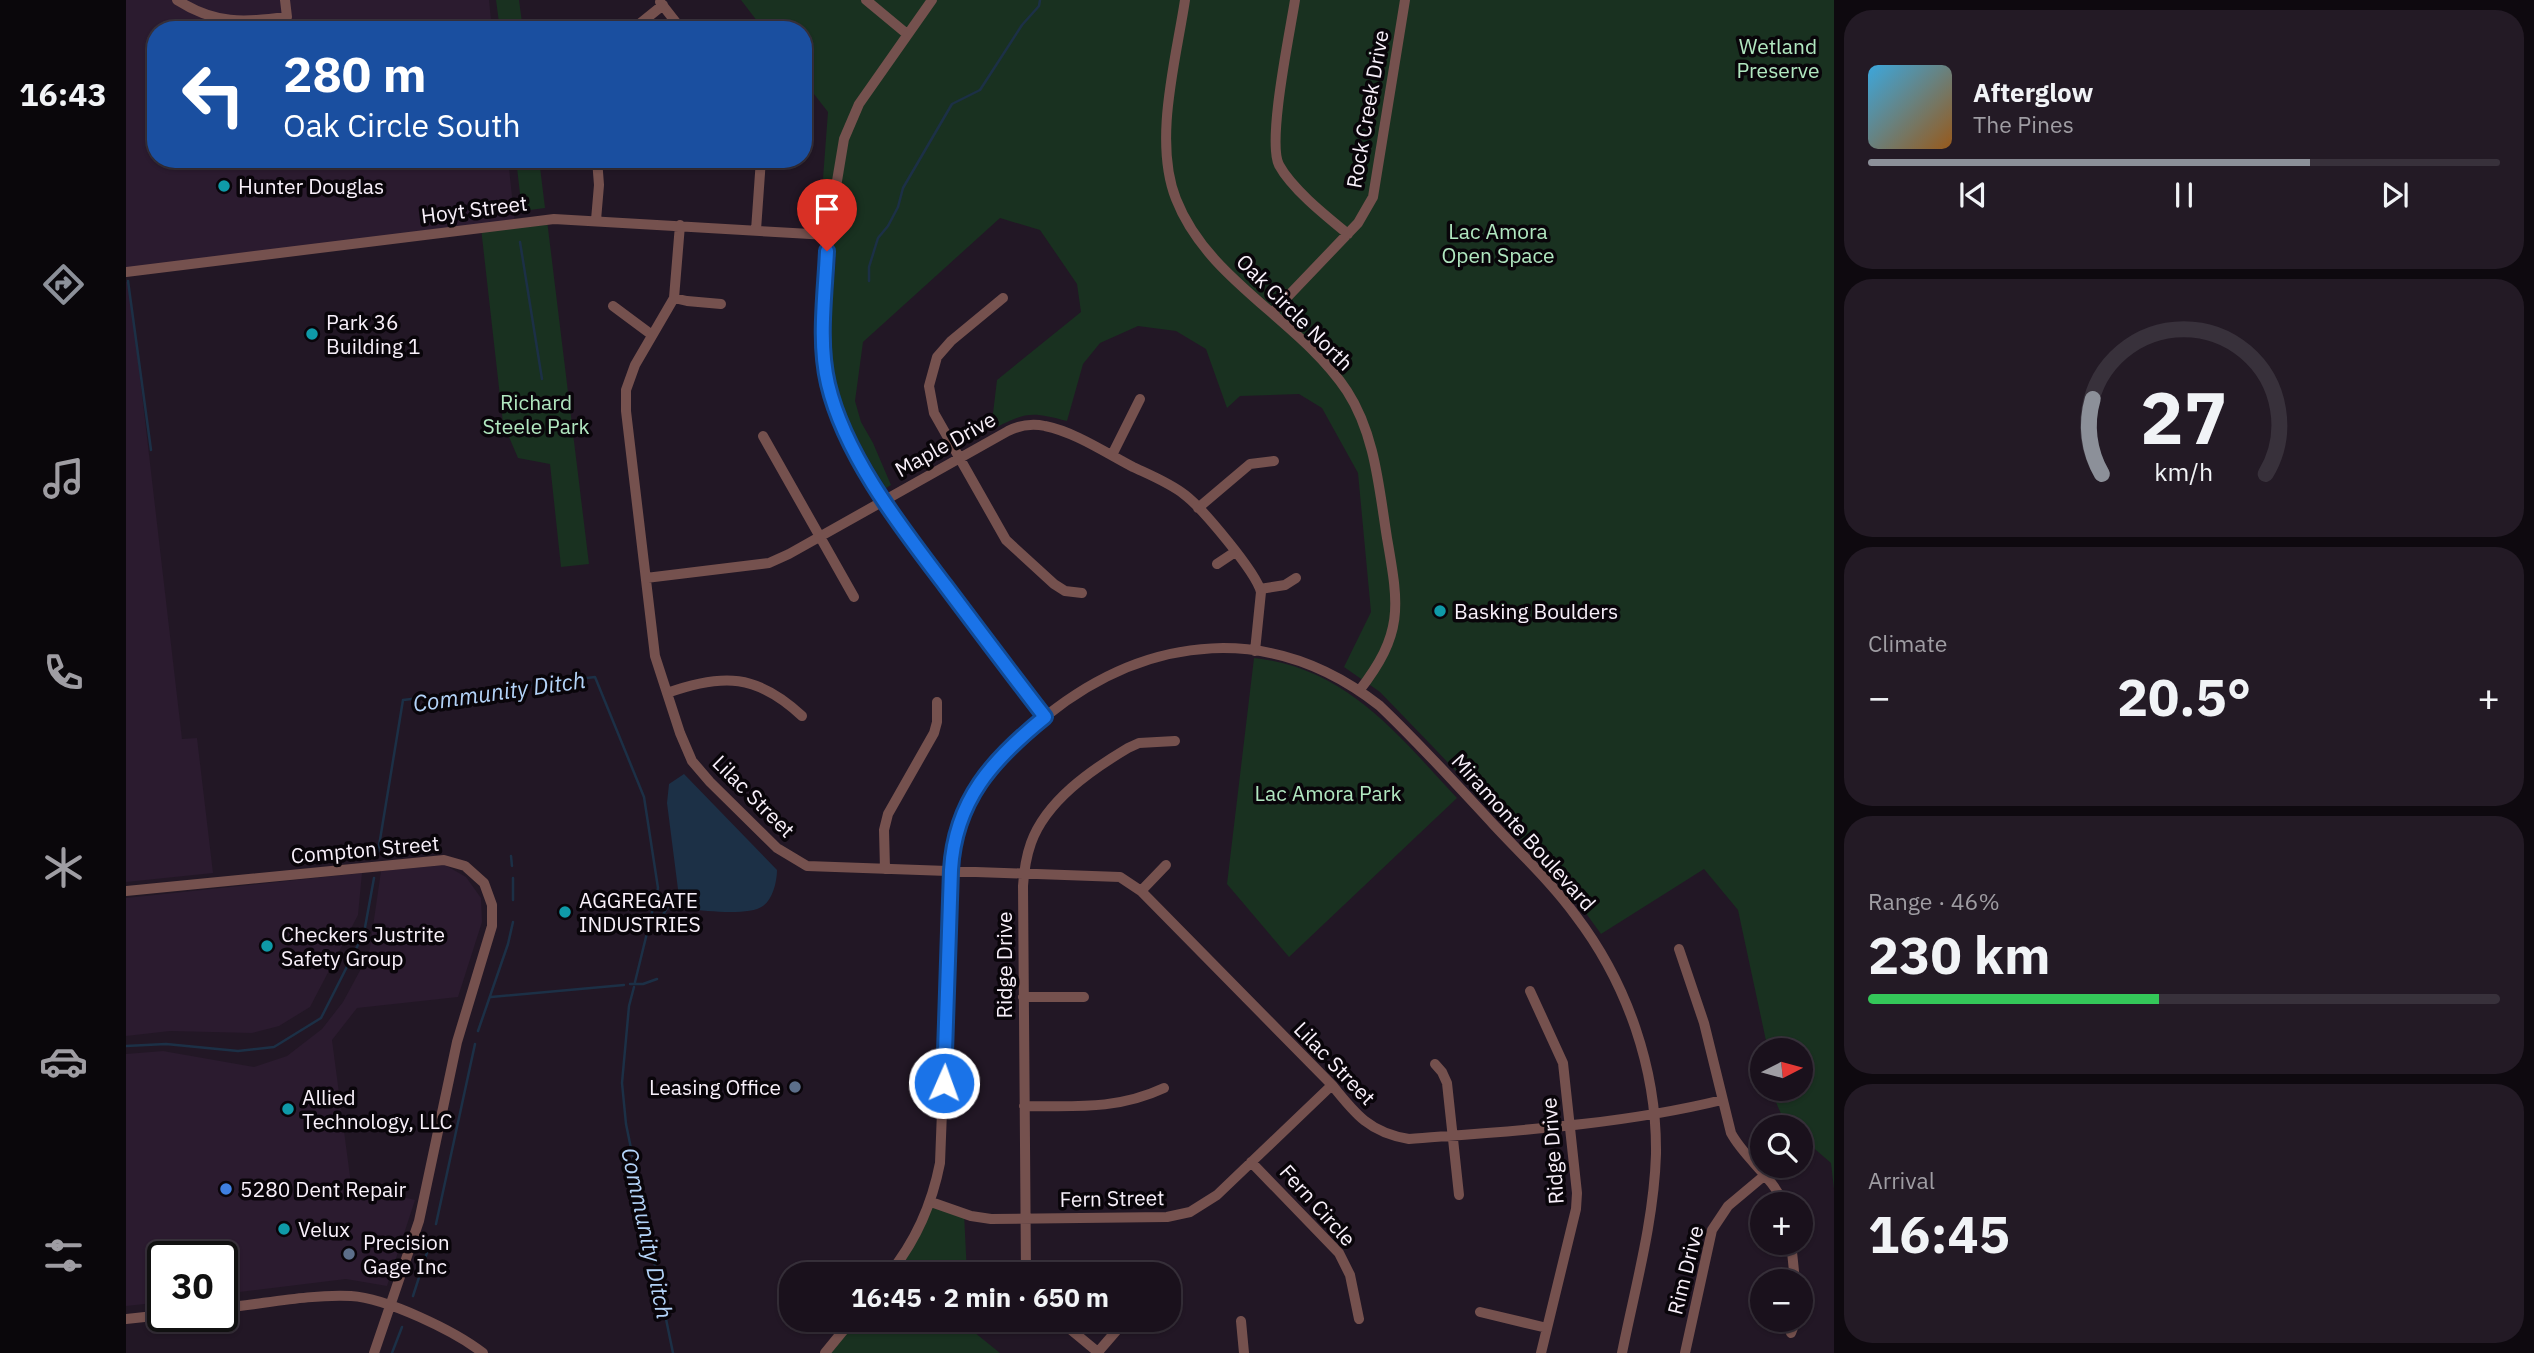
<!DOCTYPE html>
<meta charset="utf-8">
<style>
:root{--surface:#1a111c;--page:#231a25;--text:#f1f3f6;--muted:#9f9da3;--line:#38313b;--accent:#8c9099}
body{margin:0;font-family:"IBM Plex Sans",sans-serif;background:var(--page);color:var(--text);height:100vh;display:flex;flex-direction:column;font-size:26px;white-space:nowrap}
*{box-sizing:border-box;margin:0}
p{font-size:23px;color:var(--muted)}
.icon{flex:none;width:38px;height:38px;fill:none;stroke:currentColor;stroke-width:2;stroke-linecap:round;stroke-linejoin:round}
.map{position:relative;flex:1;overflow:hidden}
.panel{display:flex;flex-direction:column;gap:10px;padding:10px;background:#0e090f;width:700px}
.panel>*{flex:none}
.banner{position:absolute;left:21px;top:21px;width:665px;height:147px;border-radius:28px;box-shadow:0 2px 5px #0004,0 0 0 2px var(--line);background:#1a4fa0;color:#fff;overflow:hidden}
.needle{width:46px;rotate:84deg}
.buttons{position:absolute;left:1624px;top:1038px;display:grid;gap:14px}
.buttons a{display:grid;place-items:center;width:63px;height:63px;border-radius:50%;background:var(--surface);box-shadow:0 2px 5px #0004,0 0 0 2px var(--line);font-size:35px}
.speed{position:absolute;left:21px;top:1241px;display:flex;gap:14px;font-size:35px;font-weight:700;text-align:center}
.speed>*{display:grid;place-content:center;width:91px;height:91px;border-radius:50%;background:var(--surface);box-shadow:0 2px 5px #0004,0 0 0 2px var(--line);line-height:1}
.speed .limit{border:4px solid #111;border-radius:10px;background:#fff;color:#111}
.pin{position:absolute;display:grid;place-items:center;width:60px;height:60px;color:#fff;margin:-72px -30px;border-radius:50% 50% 50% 0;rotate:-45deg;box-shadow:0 0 7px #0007}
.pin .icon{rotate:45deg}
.me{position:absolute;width:77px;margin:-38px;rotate:2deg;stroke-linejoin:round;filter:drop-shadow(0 0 5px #0008)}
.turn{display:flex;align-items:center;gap:24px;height:147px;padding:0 21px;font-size:32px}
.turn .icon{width:91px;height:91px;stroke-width:2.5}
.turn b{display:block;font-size:49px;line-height:60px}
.big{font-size:52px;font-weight:800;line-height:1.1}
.panel .card{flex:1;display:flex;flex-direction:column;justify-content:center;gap:10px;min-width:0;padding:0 24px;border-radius:28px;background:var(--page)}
.panel .dial{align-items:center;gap:0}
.dial svg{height:182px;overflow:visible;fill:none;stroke:var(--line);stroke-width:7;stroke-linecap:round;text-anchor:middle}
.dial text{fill:var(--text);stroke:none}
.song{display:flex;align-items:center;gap:21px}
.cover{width:84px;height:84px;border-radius:10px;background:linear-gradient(135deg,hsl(200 70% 55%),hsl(30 70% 35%))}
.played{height:7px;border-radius:4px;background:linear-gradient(90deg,var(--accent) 70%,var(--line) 70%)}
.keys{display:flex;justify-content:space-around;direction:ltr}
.heat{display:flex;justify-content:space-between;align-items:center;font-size:38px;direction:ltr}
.charge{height:10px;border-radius:5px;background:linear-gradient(90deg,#34c759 46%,var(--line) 0)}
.trip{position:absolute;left:653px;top:1262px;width:402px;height:70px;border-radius:28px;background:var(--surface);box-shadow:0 2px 5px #0004,0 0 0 2px var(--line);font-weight:800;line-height:70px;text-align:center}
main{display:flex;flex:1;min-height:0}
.menu{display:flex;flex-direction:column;width:126px;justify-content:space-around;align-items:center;background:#0a070b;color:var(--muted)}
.menu .icon{width:49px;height:49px}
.menu .active{color:var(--accent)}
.menu b{font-size:32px;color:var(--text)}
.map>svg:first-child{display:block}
.built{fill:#2b1b2f}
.green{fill:#193120}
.water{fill:#1c3046}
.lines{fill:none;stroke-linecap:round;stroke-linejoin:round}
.stream{stroke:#1c3046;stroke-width:2.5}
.street{stroke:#75514e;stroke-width:10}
.route-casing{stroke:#114b97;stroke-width:18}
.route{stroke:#1a73e8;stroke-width:12}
.culture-dot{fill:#0f9aa8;stroke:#09050a;stroke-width:2.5}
.service-dot{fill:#5c6f8a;stroke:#09050a;stroke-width:2.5}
.shop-dot{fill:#3f7fe0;stroke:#09050a;stroke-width:2.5}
.labels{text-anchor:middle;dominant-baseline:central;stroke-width:7;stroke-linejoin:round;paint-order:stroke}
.park-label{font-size:21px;fill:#b1e7c0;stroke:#09050a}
.street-label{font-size:21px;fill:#f8f0fa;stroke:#09050a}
.poi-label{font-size:21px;fill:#f8f0fa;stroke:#09050a;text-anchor:start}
.water-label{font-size:23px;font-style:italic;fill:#b3d3f8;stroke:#09050a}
</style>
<main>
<nav class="menu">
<b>16:43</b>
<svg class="icon active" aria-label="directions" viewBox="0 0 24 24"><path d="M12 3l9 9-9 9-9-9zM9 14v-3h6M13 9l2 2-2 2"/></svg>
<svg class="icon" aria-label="music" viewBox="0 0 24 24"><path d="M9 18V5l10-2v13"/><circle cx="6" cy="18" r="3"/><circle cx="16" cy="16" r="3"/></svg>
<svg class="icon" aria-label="phone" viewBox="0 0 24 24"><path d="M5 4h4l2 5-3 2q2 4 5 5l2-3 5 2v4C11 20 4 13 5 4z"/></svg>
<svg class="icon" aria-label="climate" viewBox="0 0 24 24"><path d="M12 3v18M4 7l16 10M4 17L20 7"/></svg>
<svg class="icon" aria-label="car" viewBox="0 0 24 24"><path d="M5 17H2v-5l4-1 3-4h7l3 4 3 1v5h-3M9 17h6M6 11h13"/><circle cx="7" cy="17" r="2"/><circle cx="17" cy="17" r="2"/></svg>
<svg class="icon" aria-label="filters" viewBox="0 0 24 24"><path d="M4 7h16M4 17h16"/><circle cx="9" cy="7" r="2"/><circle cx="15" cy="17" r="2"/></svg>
</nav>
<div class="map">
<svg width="1708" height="1353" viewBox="0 0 1708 1353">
<rect width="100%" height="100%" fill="#221725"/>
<!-- built -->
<path class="built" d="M0,0H363L366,30H30V159H382L389,224L0,272Z
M0,282H3L56,739L71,738L87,873L0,882Z
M319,865L340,877L355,898L356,922L332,997L231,1008L206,1040L225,1184L289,1200L261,1286L220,1279L96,1294V1256H37V1302L0,1306V1054L37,1051L128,1067L161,1056L196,1029L217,1002L243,954L255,871Z
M236,873L232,915L184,1007L153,1026L126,1033L44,1031L0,1036V898Z"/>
<!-- green -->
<path class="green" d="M370,0H393L397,30H374Z
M615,0H1708V1189L1705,1163L1675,1137V1127H1664L1659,1123L1646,1093V1089L1675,1088V1050H1642L1612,910L1578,869L1475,934L1446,894L1309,749L1254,692L1218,667L1245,612L1232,473L1196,408L1173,394L1114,396L1101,408L1080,349L1050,331L1012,326L974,343L957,364L941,421C904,411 900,412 865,430L871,380L955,312L951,284L914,230L874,218L737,342L729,401L735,422L747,443L765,485L760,488C740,456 720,422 711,386C700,345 707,299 710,257L694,256L695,205L702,112L677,80V30H638Z
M390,159H413L419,208L396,211Z
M421,220L463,564L435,567L424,464L392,458L377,423L355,228Z
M1128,658C1221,668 1272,735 1331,798L1163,957L1101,884Z
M805,1202L838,1213L841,1274H763Z
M726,1320H843V1328L874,1353H699Z"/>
<!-- water -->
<path class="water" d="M558,774L651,870C651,881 647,899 637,906C623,916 581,911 563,909L553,897L541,803L543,784Z"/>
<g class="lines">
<!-- stream -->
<path class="stream" d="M394,242L416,379
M2,281L25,450
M743,281V267L752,238L762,226L772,207L777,188L826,104L854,90L896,25L913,6L914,0
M252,852L277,700L469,677L518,797L532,888L509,982
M385,856L386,866
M387,878V900
M522,929L535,918L544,903
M504,984H517L531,979
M508,987L503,1006L496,1083L500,1124L547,1353
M365,997L498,985
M352,1031L382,944L387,922
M0,1046L40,1044L112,1051L148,1047L195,1018L238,933L248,878
M310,1224L349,1044
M287,1296L306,1237
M266,1353L276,1327"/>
<!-- street -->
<path class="street" d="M51,0C90,25 117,22 161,17L159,0
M740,0L781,34
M806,0L733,104L718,139L702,235L697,329L702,384L713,419L756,501L919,717
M1059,0C1050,60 1027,141 1050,199C1082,281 1173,319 1221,391C1249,434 1253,488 1261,538C1273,607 1278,633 1233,691
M1169,0C1164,32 1141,141 1153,165C1166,189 1200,216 1222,234
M534,2L556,30
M506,30L537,5
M472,162L489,159
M470,220L473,185L471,159
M554,225L548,298L509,365L500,390V411L529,656L554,733L566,761L584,782L651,848L681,866L994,877L1015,891L1206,1085C1229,1114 1244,1133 1283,1139C1387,1131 1494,1125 1596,1100
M630,230L635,159
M0,272L428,219L702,235
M548,298L561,301L595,304
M877,298L825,341L811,357L803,386L808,413L880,540L928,584L939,591L956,593
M487,306L526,335
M1146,313L1232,223L1247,197L1279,0
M637,436L728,597
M986,455L1014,399
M1072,508L1124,464L1148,461
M1091,564L1109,552
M520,578L643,563L663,554L882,431C894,425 906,423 919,426C949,432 980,453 1007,467C1024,475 1044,483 1059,495C1076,508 1130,572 1135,592L1129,651
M1134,589L1159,585L1170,578
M541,693C597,673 631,674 676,716
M759,869L758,830L762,814L808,733L811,722V702
M0,891L318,860L339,866L358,883L366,905V926L331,1042L293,1221L248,1353
M1015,891L1040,865
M1553,949L1578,1023L1605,1133C1619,1159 1646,1176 1658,1204
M1404,991L1437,1063L1451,1193L1450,1209L1415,1353
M897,997H958
M1309,1064L1316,1072L1321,1083L1333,1195
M898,1106C949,1106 991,1110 1038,1088
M1125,1162L1213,1253L1224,1275L1233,1319
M805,1202L845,1216L865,1219L1041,1217L1064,1212L1091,1195L1206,1085
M1665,1242L1669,1281
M763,1274C790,1241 806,1204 814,1163L826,853C844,786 867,758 920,716C1024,633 1147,622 1254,706C1294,744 1331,785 1368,825C1396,855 1426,883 1450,916C1501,983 1531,1069 1530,1154C1528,1221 1509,1288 1496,1353
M900,1274L897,886C898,871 900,857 905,843C920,801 965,770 1002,748L1013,743L1049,741
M96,1308C138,1304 183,1294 225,1296C260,1298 329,1331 357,1353
M1354,1312L1421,1328
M0,1319L37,1315
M933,1320L973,1353
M1115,1321L1118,1353
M1665,1333L1670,1320
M972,1352L991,1330
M699,1353L726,1320
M1559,1353L1586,1230L1602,1206L1639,1175"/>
</g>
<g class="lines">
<defs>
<path id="route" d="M701,251C699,295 692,341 702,384C719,456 775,527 819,585C852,629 885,673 919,717C867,759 829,800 825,870L818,1083"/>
</defs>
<!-- route casing -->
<use href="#route" class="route-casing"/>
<!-- route -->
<use href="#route" class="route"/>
</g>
<!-- markers -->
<g class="culture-dot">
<circle cx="98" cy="186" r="7"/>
<circle cx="186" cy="334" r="7"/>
<circle cx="1314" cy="611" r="7"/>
<circle cx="439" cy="912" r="7"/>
<circle cx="141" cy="946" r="7"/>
<circle cx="162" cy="1109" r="7"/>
<circle cx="158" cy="1229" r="7"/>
</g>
<g class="service-dot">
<circle cx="669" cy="1087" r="7"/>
<circle cx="223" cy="1254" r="7"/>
</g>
<circle class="shop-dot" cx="100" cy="1189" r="7"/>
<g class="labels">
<!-- park labels -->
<g class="park-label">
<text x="1652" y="46">Wetland<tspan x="1652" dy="24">Preserve</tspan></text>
<text x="1372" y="231">Lac Amora<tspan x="1372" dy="24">Open Space</tspan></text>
<text x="410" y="402">Richard<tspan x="410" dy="24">Steele Park</tspan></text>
<text x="1202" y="793">Lac Amora Park</text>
</g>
<!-- street labels -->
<g class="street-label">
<text transform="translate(1241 109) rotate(-80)">Rock Creek Drive</text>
<text transform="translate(348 209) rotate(-7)">Hoyt Street</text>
<text transform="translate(1169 312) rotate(45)">Oak Circle North</text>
<text transform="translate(819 444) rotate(-29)">Maple Drive</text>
<text transform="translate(628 796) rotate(45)">Lilac Street</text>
<text transform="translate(1398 832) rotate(48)">Miramonte Boulevard</text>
<text transform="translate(239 849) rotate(-5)">Compton Street</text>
<text transform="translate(878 965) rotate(-90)">Ridge Drive</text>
<text transform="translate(1209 1063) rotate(46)">Lilac Street</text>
<text transform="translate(1426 1151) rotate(-94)">Ridge Drive</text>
<text transform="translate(986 1198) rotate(-1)">Fern Street</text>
<text transform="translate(1192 1205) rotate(48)">Fern Circle</text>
<text transform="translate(1559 1270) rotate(-76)">Rim Drive</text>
</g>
<!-- poi labels -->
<g class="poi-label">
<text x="112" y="186">Hunter Douglas</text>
<text x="200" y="322">Park 36<tspan x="200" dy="24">Building 1</tspan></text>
<text x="1328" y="611">Basking Boulders</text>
<text x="453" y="900">AGGREGATE<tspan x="453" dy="24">INDUSTRIES</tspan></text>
<text x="155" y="934">Checkers Justrite<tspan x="155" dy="24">Safety Group</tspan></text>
<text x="655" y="1087" text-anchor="end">Leasing Office</text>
<text x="176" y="1097">Allied<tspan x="176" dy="24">Technology, LLC</tspan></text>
<text x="114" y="1189">5280 Dent Repair</text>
<text x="172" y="1229">Velux</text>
<text x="237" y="1242">Precision<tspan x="237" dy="24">Gage Inc</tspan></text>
</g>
<!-- water labels -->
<g class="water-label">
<text transform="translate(373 691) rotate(-8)">Community Ditch</text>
<text transform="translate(522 1233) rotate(78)">Community Ditch</text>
</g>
</g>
</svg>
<div class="buttons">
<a><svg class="needle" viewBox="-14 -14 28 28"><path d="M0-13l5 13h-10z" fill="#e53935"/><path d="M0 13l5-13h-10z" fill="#9f9da3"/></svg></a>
<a><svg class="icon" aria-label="search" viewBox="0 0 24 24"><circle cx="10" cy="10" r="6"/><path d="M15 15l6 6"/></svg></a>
<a>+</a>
<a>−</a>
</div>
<div class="speed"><div class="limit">30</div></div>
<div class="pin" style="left:701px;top:251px;background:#d93025"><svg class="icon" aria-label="arrive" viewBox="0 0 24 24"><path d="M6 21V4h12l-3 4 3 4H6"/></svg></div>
<svg class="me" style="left:818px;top:1083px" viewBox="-20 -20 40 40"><circle r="17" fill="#1a73e8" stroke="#fff" stroke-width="3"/><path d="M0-11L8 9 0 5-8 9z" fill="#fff"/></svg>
<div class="trip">16:45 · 2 min · 650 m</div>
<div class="banner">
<div class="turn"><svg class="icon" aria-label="left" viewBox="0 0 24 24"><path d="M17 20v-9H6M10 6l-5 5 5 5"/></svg><div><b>280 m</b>Oak Circle South</div></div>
</div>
</div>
<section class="panel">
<div class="card">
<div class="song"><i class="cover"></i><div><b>Afterglow</b><p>The Pines</p></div></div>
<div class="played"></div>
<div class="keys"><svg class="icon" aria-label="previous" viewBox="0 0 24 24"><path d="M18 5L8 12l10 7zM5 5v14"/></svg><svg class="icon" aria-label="pause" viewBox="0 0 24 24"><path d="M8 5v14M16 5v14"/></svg><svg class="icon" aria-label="next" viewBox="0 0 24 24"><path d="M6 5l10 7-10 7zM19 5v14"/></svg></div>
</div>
<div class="card dial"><svg viewBox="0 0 100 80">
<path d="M14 69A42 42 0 1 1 86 69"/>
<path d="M14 69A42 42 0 0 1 10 36" stroke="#8c9099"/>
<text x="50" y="56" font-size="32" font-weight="700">27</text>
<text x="50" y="72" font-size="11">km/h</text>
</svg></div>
<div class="card"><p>Climate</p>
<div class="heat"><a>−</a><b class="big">20.5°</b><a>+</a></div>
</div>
<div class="card"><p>Range · 46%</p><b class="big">230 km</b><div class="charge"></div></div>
<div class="card"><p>Arrival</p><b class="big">16:45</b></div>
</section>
</main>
